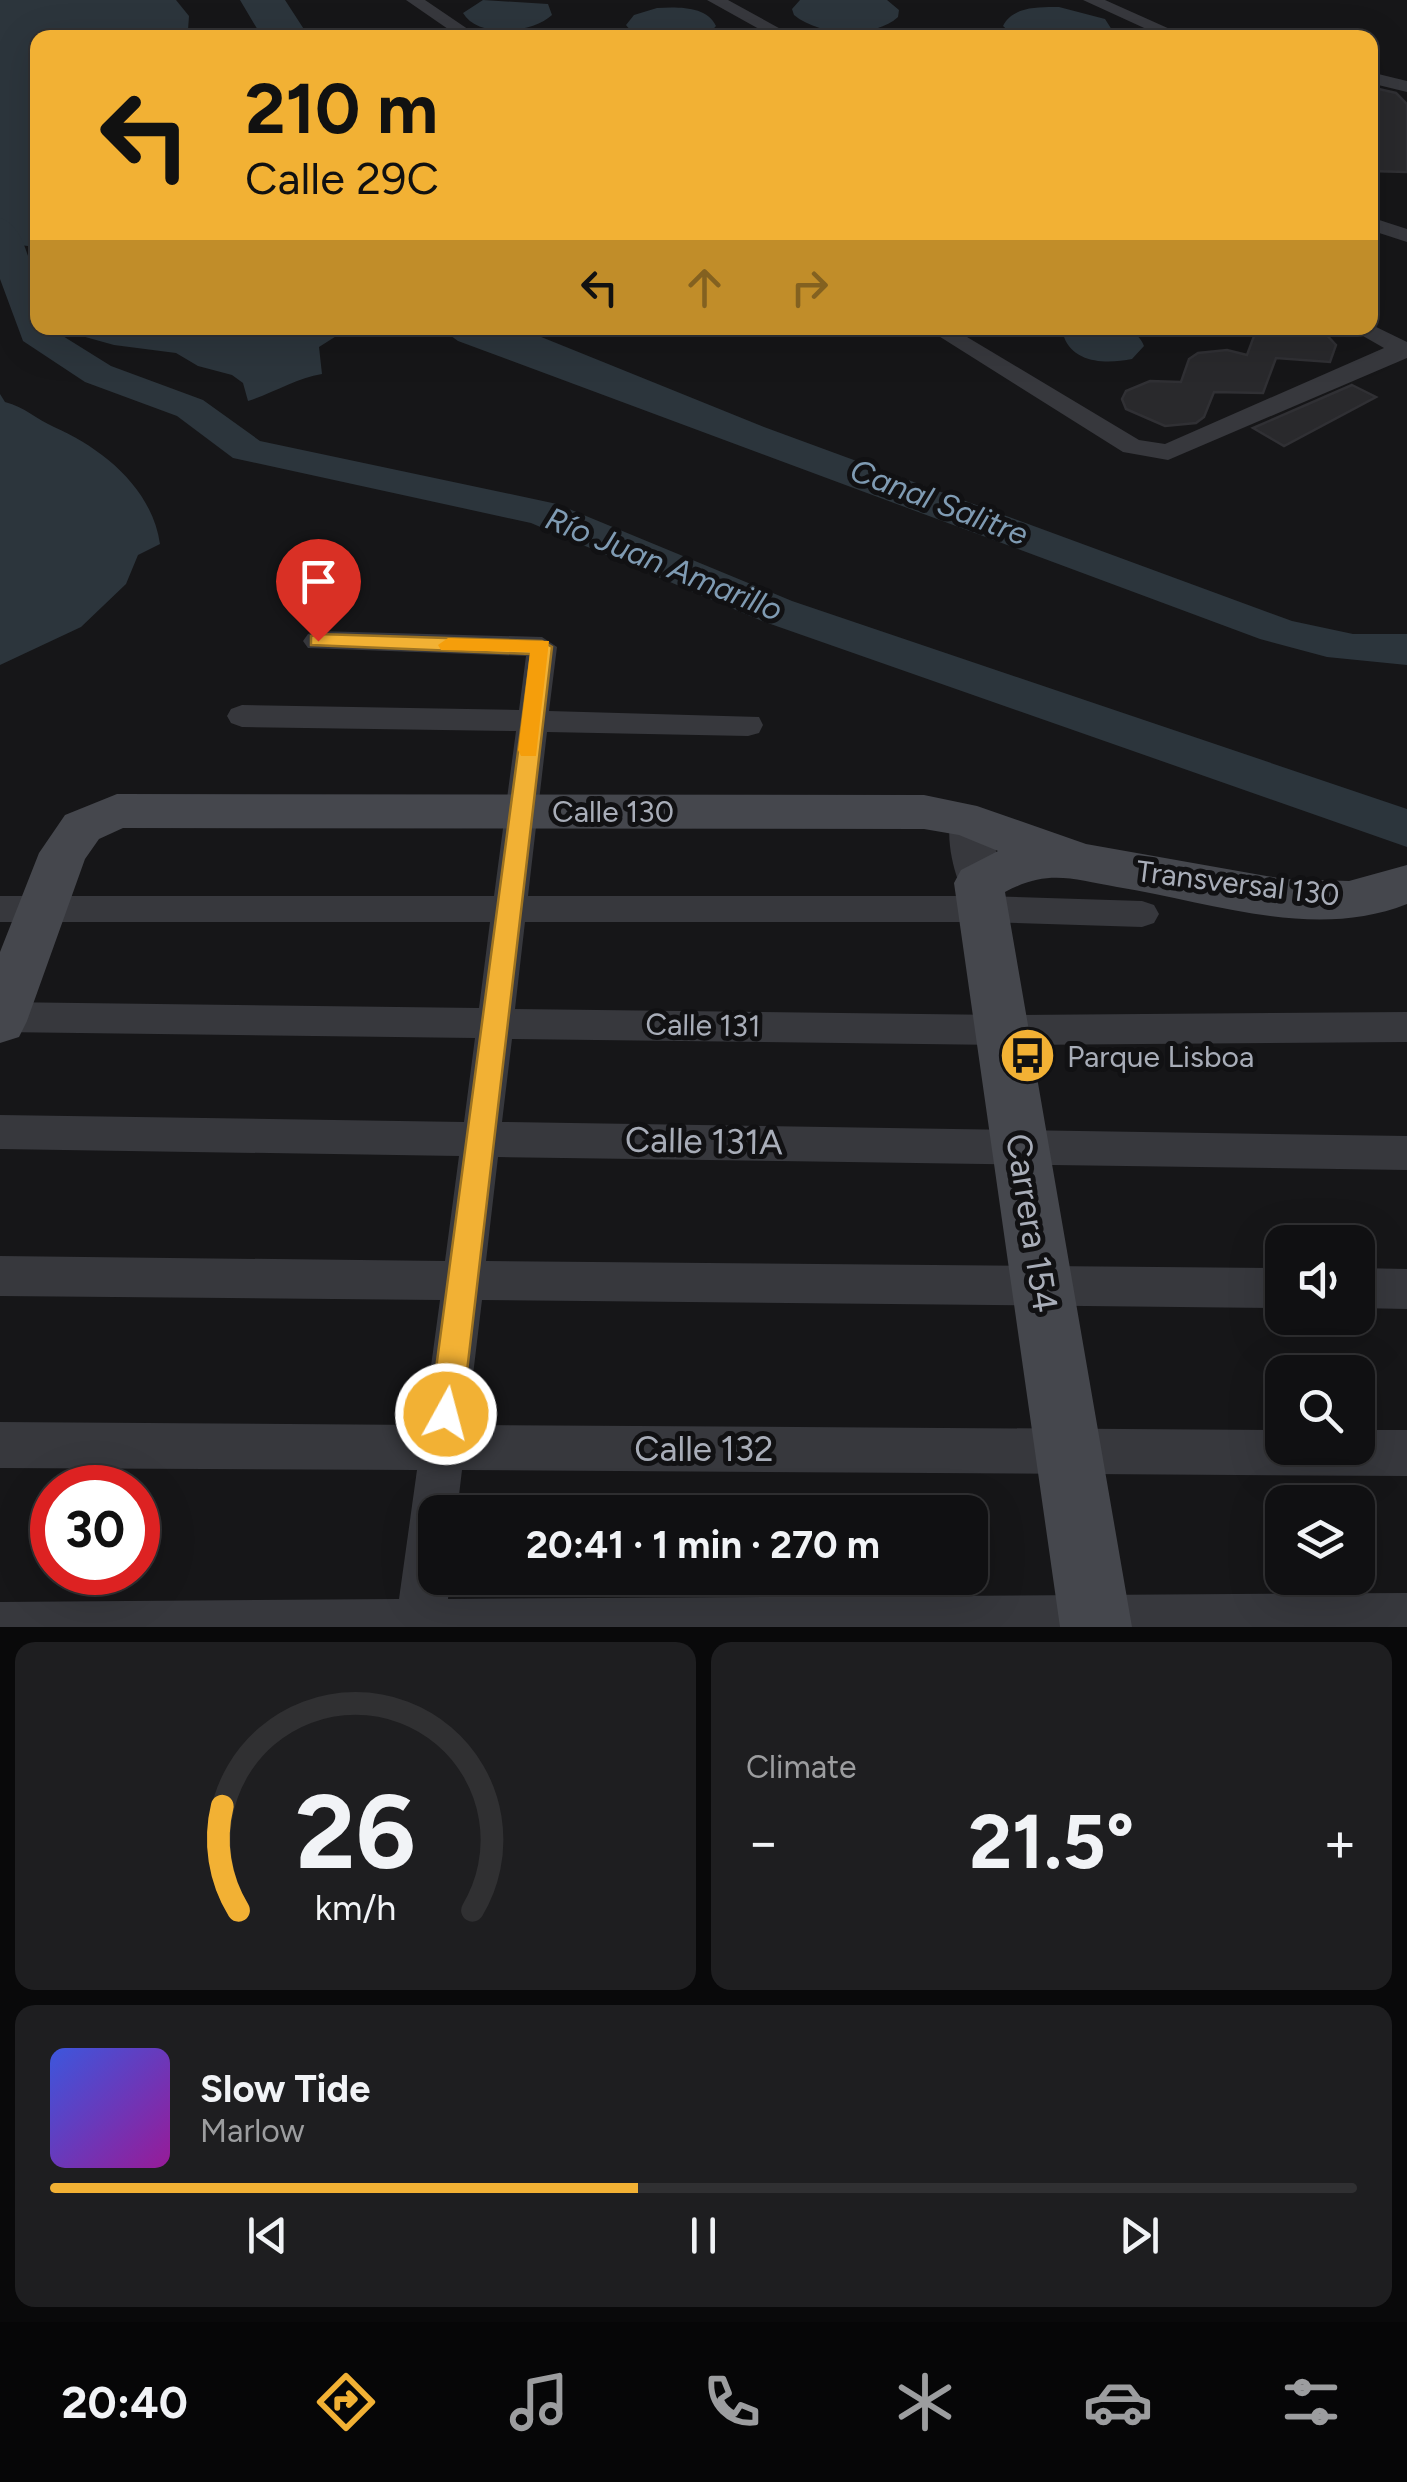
<!DOCTYPE html>
<meta charset="utf-8">
<style>
:root{--surface:#101012;--page:#1e1e20;--text:#f1f3f6;--muted:#9c9d9f;--line:#303032;--accent:#f2b134}
body{margin:0;font-family:Figtree,sans-serif;background:var(--page);color:var(--text);height:100vh;display:flex;flex-direction:column;font-size:38px;white-space:nowrap}
*{box-sizing:border-box;margin:0}
p{font-size:32px;color:var(--muted)}
.icon{flex:none;width:55px;height:55px;fill:none;stroke:currentColor;stroke-width:2;stroke-linecap:round;stroke-linejoin:round}
.map{position:relative;height:1627px;overflow:hidden}
.details{display:flex;flex-direction:column;gap:15px;padding:15px;background:#09090a;flex:1}
.details>*{flex:none}
.hud{position:absolute;left:30px;top:30px;width:1348px;height:305px;border-radius:20px;box-shadow:0 10px 40px #0002,0 0 0 2px var(--line);background:#f2b134;color:#111;overflow:hidden}
.tools{position:absolute;left:1265px;top:1225px;display:grid;gap:20px}
.tools a{display:grid;place-items:center;width:110px;height:110px;border-radius:20px;background:var(--surface);box-shadow:0 10px 40px #0002,0 0 0 2px var(--line);font-size:50px}
.speed{position:absolute;left:30px;top:1465px;display:flex;gap:20px;font-size:50px;font-weight:700;text-align:center}
.speed>*{display:grid;place-content:center;width:130px;height:130px;border-radius:50%;background:var(--surface);box-shadow:0 10px 40px #0002,0 0 0 2px var(--line);line-height:1}
.speed .limit{border:15px solid #d22;background:#fff;color:#111}
.pin{position:absolute;display:grid;place-items:center;width:85px;height:85px;color:#fff;margin:-102px -42px;border-radius:50% 50% 50% 0;rotate:-45deg;box-shadow:0 0 10px #0007}
.pin .icon{rotate:45deg}
.me{position:absolute;width:110px;margin:-55px;rotate:7deg;stroke-linejoin:round;filter:drop-shadow(0 0 8px #0008)}
.turn{display:flex;align-items:center;gap:35px;height:210px;padding:0 50px;font-size:45px}
.turn .icon{width:130px;height:130px;stroke-width:2.5}
.turn b{display:block;font-size:70px;line-height:85px}
.lanes{display:flex;align-items:center;height:95px;padding:0 50px;background:#0003;justify-content:center;gap:50px;direction:ltr}
.lanes .off{opacity:.35}
.big{font-size:75px;font-weight:700;line-height:1.1}
.details .tile{flex:1;display:flex;flex-direction:column;justify-content:center;gap:15px;min-width:0;padding:0 35px;border-radius:20px;background:var(--page)}
.details .dial{align-items:center;gap:0}
.dial svg{height:260px;overflow:visible;fill:none;stroke:var(--line);stroke-width:7;stroke-linecap:round;text-anchor:middle}
.dial text{fill:var(--text);stroke:none}
.song{display:flex;align-items:center;gap:30px}
.cover{width:120px;height:120px;border-radius:15px;background:linear-gradient(135deg,hsl(230 70% 55%),hsl(300 70% 35%))}
.played{height:10px;border-radius:5px;background:linear-gradient(90deg,var(--accent) 45%,var(--line) 45%)}
.keys{display:flex;justify-content:space-around;direction:ltr}
.heat{display:flex;justify-content:space-between;align-items:center;font-size:55px;direction:ltr}
.details .tiles{flex:1;display:grid;gap:15px;grid-template-columns:1fr 1fr}
.tile:last-child{grid-column:span 2}
.trip{position:absolute;left:418px;top:1495px;width:570px;height:100px;border-radius:20px;background:var(--surface);box-shadow:0 10px 40px #0002,0 0 0 2px var(--line);font-weight:700;line-height:100px;text-align:center}
.tab-bar{display:flex;height:160px;justify-content:space-around;align-items:center;background:#060607;color:var(--muted)}
.tab-bar .icon{width:70px;height:70px}
.tab-bar .active{color:var(--accent)}
.tab-bar b{font-size:45px;color:var(--text)}
.map>svg:first-child{display:block}
.water{fill:#2c353c}
.lines{fill:none;stroke-linecap:round;stroke-linejoin:round}
.river{fill:#2c353c;fill-rule:evenodd}
.building{fill:#29292c;stroke:#303034;stroke-width:2.5}
.minor{fill:#37383d;fill-rule:evenodd}
.tertiary{fill:#37383d;fill-rule:evenodd}
.secondary{fill:#45474d;fill-rule:evenodd}
.route{fill:#f2b134;stroke:#9d7322;stroke-width:2.5}
.slow{fill:#f59e0b}
.labels{text-anchor:middle;dominant-baseline:central;stroke-width:10;stroke-linejoin:round;paint-order:stroke}
.street-label{font-size:30px;fill:#a8adb8;stroke:#111113}
.poi-label{font-size:30px;fill:#a8adb8;stroke:#111113;text-anchor:start}
.water-label{font-size:32px;font-style:italic;fill:#7f9bb3;stroke:#111113}
.near-street-label{font-size:35px;fill:#a8adb8;stroke:#111113}
</style>
<div class="map">
<svg width="1407" height="1627" viewBox="0 0 1407 1627">
<rect width="100%" height="100%" fill="#161618"/>
<!-- water -->
<path class="water" d="M0,0H176L189,16L188,30L202,37L38,38L37,252L28,246L0,243Z
M240,0H285L309,37H262Z
M483,0L548,4L552,15C533,33 478,39 463,13Z
M800,0H887L899,10L898,17C874,39 819,36 794,15L792,9Z
M1059,7L1105,19L1114,33L1110,38L1015,37L1003,26C1013,6 1039,7 1059,7Z
M657,8C678,7 707,6 716,26C701,45 639,45 626,25L634,15Z
M53,328H349L319,347L322,374C297,378 273,393 248,401L243,383L232,375L198,366L176,353L114,345Z
M440,328H519L764,427L1292,621L1353,634H1407V665L1327,657L1260,639L458,341Z
M1072,328C1096,328 1134,319 1144,346L1132,359C1108,364 1074,364 1064,337Z
M0,394L5,402C25,407 36,419 54,427C102,448 152,488 160,544L138,555L126,584L81,627L0,665Z"/>
<g class="lines">
<!-- river -->
<path class="river" d="M0,218C31,226 38,300 38,328H50L111,366L203,400L260,441L557,504L792,601L1407,809V847L762,621L531,523L233,458L177,416L85,382L23,341L0,279Z"/>
</g>
<!-- building -->
<path class="building" d="M1370,87L1396,93L1407,104V172L1370,171Z
M1257,328L1322,330L1336,345L1330,362L1276,358L1263,393L1214,392L1204,417L1196,423L1165,426L1126,409L1122,399L1126,391L1150,381L1181,382L1189,359L1198,353L1227,350L1247,355Z
M1352,385L1376,397L1284,446L1253,428Z"/>
<g class="lines">
<!-- minor -->
<path class="minor" d="M406,0H425L481,38H461Z
M707,0H728L797,38H775Z
M1083,0H1105L1190,38H1166Z
M1370,72L1407,81V92L1370,83Z
M1370,217L1407,229V242L1370,230Z
M1370,324L1407,342V358L1168,460L1123,452L926,328H952L1139,440L1165,444L1384,348L1349,328Z
M318,631L542,637L557,647L549,711L759,717L763,725L759,733L748,736L547,732L528,896H983L1142,901L1154,905L1159,914L1154,923L1142,927L983,922H525L515,1009L1002,1015L1407,1012V1042L1002,1045L512,1039L502,1122L1407,1136V1170L498,1157L486,1261L1282,1268V1308L482,1300L467,1425L1282,1430V1448H1358V1430H1407V1476L462,1470L457,1512H435V1578H450L448,1599L1407,1593V1627H0V1602L399,1599L417,1470L0,1468V1422L423,1425L440,1300L0,1296V1256L445,1261L459,1156L0,1149V1115L464,1122L475,1038L0,1032V1002L479,1008L490,922H0V896H494L516,731L242,727L231,723L227,716L231,709L242,705L519,710L526,656L308,648L303,641L308,634Z
M1358,1268L1407,1269V1309L1358,1308Z"/>
<!-- tertiary -->
<path class="tertiary" d="M968,805L982,810C993,830 1005,874 994,894L979,899L964,894C953,874 943,829 954,810Z"/>
<!-- secondary -->
<path class="secondary" d="M117,794L924,795L977,806L1086,844L1284,879L1349,881L1407,865V904C1314,941 1211,902 1117,887C1072,879 1048,869 1005,892L1132,1627H1060L954,883L961,870L998,851L959,835L924,829L123,828L99,839L85,859L27,1021L19,1037L0,1043V952L39,853L65,815Z"/>
</g>
<!-- route -->
<path class="route" d="M318,634L542,641L552,647L462,1414L457,1425L446,1429L435,1425L430,1414L531,654L311,645V636Z"/>
<!-- slow -->
<path class="slow" d="M448,638L549,641L536,756H521L518,750L530,652L441,650L438,645Z"/>
<!-- icons -->
<defs>
<symbol id="bus-disc" viewBox="-11 -11 22 22"><circle r="9.5" fill="#f2b134" stroke="#111113"/><path d="M-5-6H5V4H4V6H2V4H-2V6H-4V4H-5ZM-3.5-4V0h7V-4ZM-3.5 1.2v1.5H-2V1.2ZM2 1.2v1.5H3.5V1.2Z" fill="#111"/></symbol>
</defs>
<g fill-rule="evenodd">
<use href="#bus-disc" x="996" y="1024" width="63" height="63"/>
</g>
<g class="labels">
<!-- street labels -->
<g class="street-label">
<text x="613" y="811">Calle 130</text>
<text transform="translate(1238 883) rotate(7)">Transversal 130</text>
<text transform="translate(703 1025) rotate(1)">Calle 131</text>
</g>
<!-- poi labels -->
<g class="poi-label">
<text x="1067" y="1056">Parque Lisboa</text>
</g>
<!-- water labels -->
<g class="water-label">
<text transform="translate(939 502) rotate(21)">Canal Salitre</text>
<text transform="translate(664 564) rotate(22)">Río Juan Amarillo</text>
</g>
<!-- near-street labels -->
<g class="near-street-label">
<text transform="translate(704 1141) rotate(1)">Calle 131A</text>
<text transform="translate(1032 1223) rotate(81)">Carrera 154</text>
<text x="704" y="1449">Calle 132</text>
</g>
</g>
</svg>
<div class="tools">
<a><svg class="icon" aria-label="sound" viewBox="0 0 24 24"><path d="M4 9h4l5-4v14l-5-4H4zM17 9q2 3 0 6"/></svg></a>
<a><svg class="icon" aria-label="search" viewBox="0 0 24 24"><circle cx="10" cy="10" r="6"/><path d="M15 15l6 6"/></svg></a>
<a><svg class="icon" aria-label="layers" viewBox="0 0 24 24"><path d="M12 4l9 5-9 5-9-5zM3 14l9 5 9-5"/></svg></a>
</div>
<div class="speed"><div class="limit">30</div></div>
<div class="pin" style="left:318px;top:641px;background:#d93025"><svg class="icon" aria-label="arrive" viewBox="0 0 24 24"><path d="M6 21V4h12l-3 4 3 4H6"/></svg></div>
<svg class="me" style="left:446px;top:1414px" viewBox="-20 -20 40 40"><circle r="17" fill="#f2b134" stroke="#fff" stroke-width="3"/><path d="M0-11L8 9 0 5-8 9z" fill="#fff"/></svg>
<div class="trip">20:41 · 1 min · 270 m</div>
<div class="hud">
<div class="turn"><svg class="icon" aria-label="left" viewBox="0 0 24 24"><path d="M17 20v-9H6M10 6l-5 5 5 5"/></svg><div><b>210 m</b>Calle 29C</div></div>
<div class="lanes"><svg class="icon" aria-label="left" viewBox="0 0 24 24"><path d="M17 20v-9H6M10 6l-5 5 5 5"/></svg><svg class="icon off" aria-label="ahead" viewBox="0 0 24 24"><path d="M12 20V5M6 11l6-6 6 6"/></svg><svg class="icon off" aria-label="right" viewBox="0 0 24 24"><path d="M7 20v-9h11M14 6l5 5-5 5"/></svg></div>
</div>
</div>
<section class="details">
<div class="tiles">
<div class="tile dial"><svg viewBox="0 0 100 80">
<path d="M14 69A42 42 0 1 1 86 69"/>
<path d="M14 69A42 42 0 0 1 9 37" stroke="#f2b134"/>
<text x="50" y="56" font-size="32" font-weight="700">26</text>
<text x="50" y="72" font-size="11">km/h</text>
</svg></div>
<div class="tile"><p>Climate</p>
<div class="heat"><a>−</a><b class="big">21.5°</b><a>+</a></div>
</div>
<div class="tile">
<div class="song"><i class="cover"></i><div><b>Slow Tide</b><p>Marlow</p></div></div>
<div class="played"></div>
<div class="keys"><svg class="icon" aria-label="previous" viewBox="0 0 24 24"><path d="M18 5L8 12l10 7zM5 5v14"/></svg><svg class="icon" aria-label="pause" viewBox="0 0 24 24"><path d="M8 5v14M16 5v14"/></svg><svg class="icon" aria-label="next" viewBox="0 0 24 24"><path d="M6 5l10 7-10 7zM19 5v14"/></svg></div>
</div>
</div>
</section>
<nav class="tab-bar">
<b>20:40</b>
<svg class="icon active" aria-label="directions" viewBox="0 0 24 24"><path d="M12 3l9 9-9 9-9-9zM9 14v-3h6M13 9l2 2-2 2"/></svg>
<svg class="icon" aria-label="music" viewBox="0 0 24 24"><path d="M9 18V5l10-2v13"/><circle cx="6" cy="18" r="3"/><circle cx="16" cy="16" r="3"/></svg>
<svg class="icon" aria-label="phone" viewBox="0 0 24 24"><path d="M5 4h4l2 5-3 2q2 4 5 5l2-3 5 2v4C11 20 4 13 5 4z"/></svg>
<svg class="icon" aria-label="climate" viewBox="0 0 24 24"><path d="M12 3v18M4 7l16 10M4 17L20 7"/></svg>
<svg class="icon" aria-label="car" viewBox="0 0 24 24"><path d="M5 17H2v-5l4-1 3-4h7l3 4 3 1v5h-3M9 17h6M6 11h13"/><circle cx="7" cy="17" r="2"/><circle cx="17" cy="17" r="2"/></svg>
<svg class="icon" aria-label="filters" viewBox="0 0 24 24"><path d="M4 7h16M4 17h16"/><circle cx="9" cy="7" r="2"/><circle cx="15" cy="17" r="2"/></svg>
</nav>
